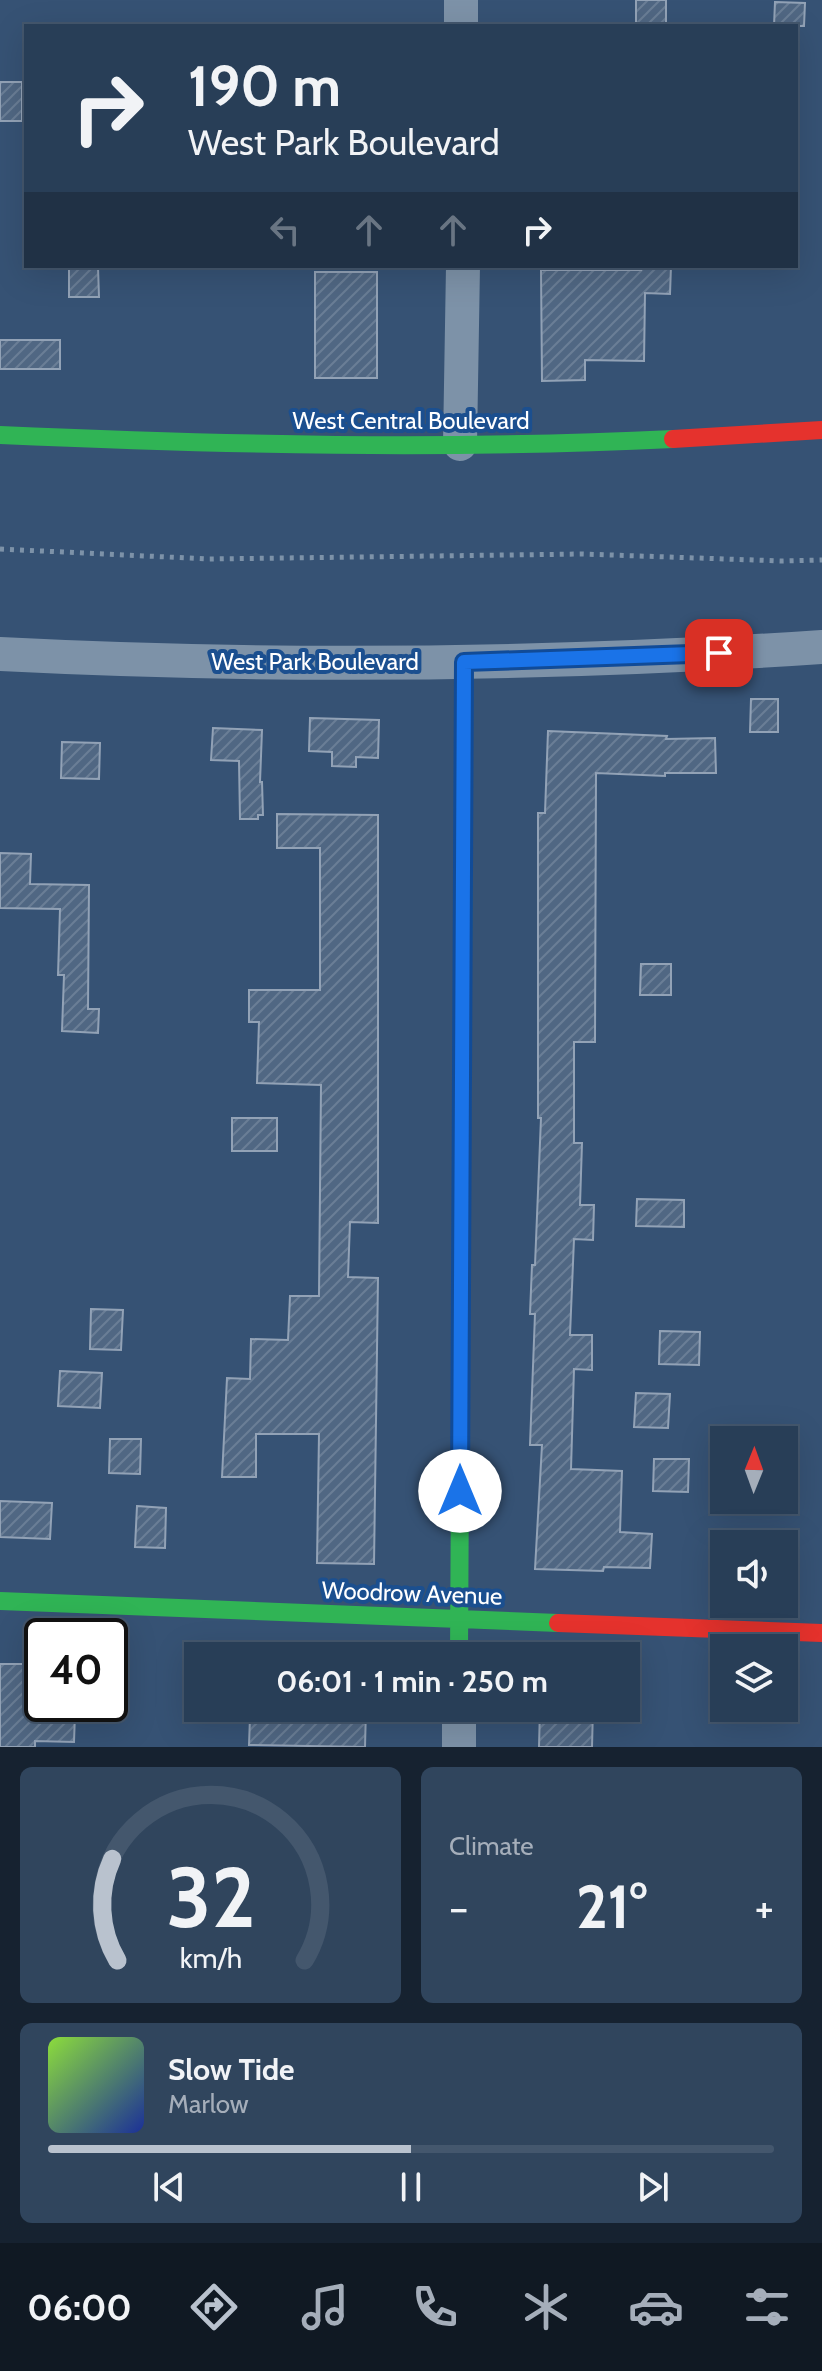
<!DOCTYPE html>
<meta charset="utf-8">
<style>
:root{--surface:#283e57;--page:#30455d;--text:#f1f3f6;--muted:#a5aeba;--line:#44576d;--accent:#b9c2ce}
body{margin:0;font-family:Cabin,sans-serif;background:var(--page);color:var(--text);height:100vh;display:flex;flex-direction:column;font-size:30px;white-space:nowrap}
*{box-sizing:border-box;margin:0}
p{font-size:26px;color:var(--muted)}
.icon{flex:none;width:44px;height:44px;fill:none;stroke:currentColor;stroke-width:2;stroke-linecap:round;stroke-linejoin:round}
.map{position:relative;height:1747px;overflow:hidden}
.drawer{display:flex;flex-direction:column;gap:20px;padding:20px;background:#162230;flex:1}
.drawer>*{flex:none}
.guide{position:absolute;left:24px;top:24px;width:774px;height:244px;border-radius:0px;box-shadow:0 8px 32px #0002,0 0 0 2px var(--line);background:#283e57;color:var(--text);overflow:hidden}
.needle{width:52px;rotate:1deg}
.tools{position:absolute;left:710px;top:1426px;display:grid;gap:16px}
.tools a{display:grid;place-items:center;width:88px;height:88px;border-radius:0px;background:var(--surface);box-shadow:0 8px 32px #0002,0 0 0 2px var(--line);font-size:40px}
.speed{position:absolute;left:24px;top:1618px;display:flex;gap:16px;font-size:40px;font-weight:700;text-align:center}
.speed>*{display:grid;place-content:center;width:104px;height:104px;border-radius:50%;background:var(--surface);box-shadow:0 8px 32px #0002,0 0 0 2px var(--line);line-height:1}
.speed .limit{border:4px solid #111;border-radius:12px;background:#fff;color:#111}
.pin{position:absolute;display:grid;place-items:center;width:68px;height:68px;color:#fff;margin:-34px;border-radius:16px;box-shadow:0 4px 12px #0006}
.me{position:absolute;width:88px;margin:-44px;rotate:0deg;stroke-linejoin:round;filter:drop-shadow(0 0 6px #0008)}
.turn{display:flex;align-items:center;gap:28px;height:168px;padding:0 32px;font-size:36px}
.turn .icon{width:104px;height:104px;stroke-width:2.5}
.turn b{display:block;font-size:56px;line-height:68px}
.lanes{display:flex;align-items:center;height:76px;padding:0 32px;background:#0003;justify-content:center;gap:40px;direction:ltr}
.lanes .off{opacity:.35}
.big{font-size:60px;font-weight:800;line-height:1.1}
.drawer .card{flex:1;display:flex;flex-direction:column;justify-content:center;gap:12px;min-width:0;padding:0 28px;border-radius:12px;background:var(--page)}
.drawer .dial{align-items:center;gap:0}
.dial svg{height:208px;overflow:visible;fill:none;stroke:var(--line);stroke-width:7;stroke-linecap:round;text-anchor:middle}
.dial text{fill:var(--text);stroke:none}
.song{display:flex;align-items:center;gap:24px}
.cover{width:96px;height:96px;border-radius:12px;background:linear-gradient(135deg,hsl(90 70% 55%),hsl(230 70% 35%))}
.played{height:8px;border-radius:4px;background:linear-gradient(90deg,var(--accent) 50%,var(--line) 50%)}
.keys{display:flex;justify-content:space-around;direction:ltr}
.heat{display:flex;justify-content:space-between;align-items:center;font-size:44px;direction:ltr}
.drawer .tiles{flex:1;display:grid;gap:20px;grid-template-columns:1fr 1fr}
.card:last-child{grid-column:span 2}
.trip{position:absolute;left:184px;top:1642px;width:456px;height:80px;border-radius:0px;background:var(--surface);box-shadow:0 8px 32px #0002,0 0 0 2px var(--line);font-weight:800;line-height:80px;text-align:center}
.tabs{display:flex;height:128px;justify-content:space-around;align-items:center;background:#101923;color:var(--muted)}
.tabs .icon{width:56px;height:56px}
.tabs .active{color:var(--accent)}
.tabs b{font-size:36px;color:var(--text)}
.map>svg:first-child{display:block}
.building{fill:url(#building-hatch);stroke:#92a2b6;stroke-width:2}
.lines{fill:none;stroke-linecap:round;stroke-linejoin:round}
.path{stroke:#7d92a8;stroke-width:5;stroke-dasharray:4 6;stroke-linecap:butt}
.street{stroke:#7d92a8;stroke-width:34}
.fast{stroke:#30b455;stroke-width:18}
.slow{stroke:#ff9f0a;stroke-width:18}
.jam{stroke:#e5322d;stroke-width:18}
.route-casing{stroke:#114b97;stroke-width:20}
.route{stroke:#1a73e8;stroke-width:14}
.labels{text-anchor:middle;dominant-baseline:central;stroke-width:8;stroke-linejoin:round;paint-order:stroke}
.street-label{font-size:24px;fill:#fff;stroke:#1b4f8f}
</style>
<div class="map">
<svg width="822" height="1747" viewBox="0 0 822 1747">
<defs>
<pattern id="building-hatch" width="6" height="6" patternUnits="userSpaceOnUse" patternTransform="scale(2)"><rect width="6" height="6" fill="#506783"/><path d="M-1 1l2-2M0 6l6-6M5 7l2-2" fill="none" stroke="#6a7e96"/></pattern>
</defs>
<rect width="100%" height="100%" fill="#365274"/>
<!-- building -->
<path class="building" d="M636,0H666V26H636Z
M775,2L805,3L804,26H774Z
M0,82H22V121H0Z
M641,266H671L670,294L645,293L644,361L585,360V380L542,381L541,270H641Z
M98,267L99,297H69V268Z
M315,272H377V378H315Z
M0,340H60V369H0Z
M751,699H778V732H750Z
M310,718L379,720L378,758L356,757V767L332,766V752L309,751Z
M213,728L262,730L260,782H262L263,815H258V819H240L239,761L211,760Z
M548,731L667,736L666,739L715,738L716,773H665V776L596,773L595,1042H574V1143H582L580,1205H594L593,1240L574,1239L570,1335H592V1370L574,1369L571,1469L622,1471L620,1532L652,1534L650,1568L604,1567L603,1571L535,1569L542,1445H530L535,1314H530L532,1265H535L541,1118H538V813H545Z
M62,742L100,743L99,779L61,778Z
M277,814L378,815V1223L350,1222L348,1277L378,1278L374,1564L317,1563L319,1434H256V1477H222L227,1378L250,1379L251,1339L288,1340L290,1296H319L321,1085L257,1083L259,1022H249V990H320V848H277Z
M0,853L31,854L30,884L89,885L88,1009H99L98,1033L62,1031L64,975H58L60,909L0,908Z
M641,964H671V995H640Z
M232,1118H277V1151H232Z
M637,1199L684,1200V1227L636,1226Z
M91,1309L123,1310L121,1350L90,1349Z
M660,1331L700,1332L699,1365L659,1364Z
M60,1371L102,1373L100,1408L58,1406Z
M636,1393L670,1394L668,1428L634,1427Z
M110,1439H141L140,1474L109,1473Z
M654,1459H689L688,1492L653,1491Z
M0,1501L52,1503L50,1539L0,1537Z
M137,1506L166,1508L165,1548L135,1547Z
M0,1664H42V1713H75L74,1742L35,1741V1747H0Z
M313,1708H366L365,1747L249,1745L250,1717L313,1719Z
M540,1708H593L592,1747H539Z"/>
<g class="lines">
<!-- path -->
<path class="path" d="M0,549L209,559L582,554L782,561L822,560"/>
<!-- street -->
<path class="street" d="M461,0V26
M460,444L463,266
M0,654C274,668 549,665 822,647
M459,1747V1708"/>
<!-- fast -->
<path class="fast" d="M0,435C224,445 449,450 673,439
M463,958L464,662
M0,1601L558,1623
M459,1656L461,1289"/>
<!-- slow -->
<path class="slow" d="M461,1289L463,958"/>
<!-- jam -->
<path class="jam" d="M673,439L822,430
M558,1623L822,1633"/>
</g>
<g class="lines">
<defs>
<path id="route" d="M460,1491L464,662L719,653"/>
</defs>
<!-- route casing -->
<use href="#route" class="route-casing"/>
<!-- route -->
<use href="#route" class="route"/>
</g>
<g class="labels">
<!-- street labels -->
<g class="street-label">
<text x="411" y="420">West Central Boulevard</text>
<text x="315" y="661">West Park Boulevard</text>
<text transform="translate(412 1593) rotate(2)">Woodrow Avenue</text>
</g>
</g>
</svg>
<div class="tools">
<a><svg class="needle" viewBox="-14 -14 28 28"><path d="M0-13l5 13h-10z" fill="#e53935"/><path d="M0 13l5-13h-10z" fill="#a5aeba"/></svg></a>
<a><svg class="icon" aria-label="sound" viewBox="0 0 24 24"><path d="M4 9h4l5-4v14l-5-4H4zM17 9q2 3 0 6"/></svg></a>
<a><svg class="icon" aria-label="layers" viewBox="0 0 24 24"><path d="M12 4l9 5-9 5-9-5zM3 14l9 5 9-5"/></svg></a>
</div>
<div class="speed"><div class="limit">40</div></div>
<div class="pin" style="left:719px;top:653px;background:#d93025"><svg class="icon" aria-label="arrive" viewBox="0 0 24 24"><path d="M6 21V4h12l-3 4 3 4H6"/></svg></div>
<svg class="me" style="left:460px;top:1491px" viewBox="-20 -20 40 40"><circle r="19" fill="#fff"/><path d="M0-13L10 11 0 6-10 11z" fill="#1a73e8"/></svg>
<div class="trip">06:01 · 1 min · 250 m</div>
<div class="guide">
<div class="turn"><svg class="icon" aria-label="right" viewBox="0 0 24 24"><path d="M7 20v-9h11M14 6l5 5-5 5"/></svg><div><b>190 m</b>West Park Boulevard</div></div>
<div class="lanes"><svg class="icon off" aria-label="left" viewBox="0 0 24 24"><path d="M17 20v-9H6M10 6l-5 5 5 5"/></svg><svg class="icon off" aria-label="ahead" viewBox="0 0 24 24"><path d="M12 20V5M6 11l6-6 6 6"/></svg><svg class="icon off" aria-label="ahead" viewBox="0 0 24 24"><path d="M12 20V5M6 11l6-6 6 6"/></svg><svg class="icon" aria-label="right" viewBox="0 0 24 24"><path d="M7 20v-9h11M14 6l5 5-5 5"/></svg></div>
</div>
</div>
<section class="drawer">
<div class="tiles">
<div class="card dial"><svg viewBox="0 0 100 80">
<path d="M14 69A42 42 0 1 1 86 69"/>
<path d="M14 69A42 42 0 0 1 12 30" stroke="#b9c2ce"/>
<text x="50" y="56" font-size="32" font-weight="700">32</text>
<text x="50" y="72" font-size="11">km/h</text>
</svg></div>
<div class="card"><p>Climate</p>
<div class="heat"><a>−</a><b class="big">21°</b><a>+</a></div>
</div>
<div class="card">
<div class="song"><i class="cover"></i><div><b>Slow Tide</b><p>Marlow</p></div></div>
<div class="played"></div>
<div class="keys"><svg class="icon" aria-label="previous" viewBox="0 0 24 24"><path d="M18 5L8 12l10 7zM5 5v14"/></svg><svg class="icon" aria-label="pause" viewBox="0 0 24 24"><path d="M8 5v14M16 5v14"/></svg><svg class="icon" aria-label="next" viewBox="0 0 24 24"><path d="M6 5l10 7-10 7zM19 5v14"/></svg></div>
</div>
</div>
</section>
<nav class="tabs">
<b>06:00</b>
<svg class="icon active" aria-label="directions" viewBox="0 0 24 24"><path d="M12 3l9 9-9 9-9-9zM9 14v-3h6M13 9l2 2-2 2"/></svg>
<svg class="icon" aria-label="music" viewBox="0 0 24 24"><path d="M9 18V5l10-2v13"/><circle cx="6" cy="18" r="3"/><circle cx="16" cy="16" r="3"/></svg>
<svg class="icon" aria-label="phone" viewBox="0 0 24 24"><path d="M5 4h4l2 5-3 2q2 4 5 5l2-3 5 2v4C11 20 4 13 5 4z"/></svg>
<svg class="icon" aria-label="climate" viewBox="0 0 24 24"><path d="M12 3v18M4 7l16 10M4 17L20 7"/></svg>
<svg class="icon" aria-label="car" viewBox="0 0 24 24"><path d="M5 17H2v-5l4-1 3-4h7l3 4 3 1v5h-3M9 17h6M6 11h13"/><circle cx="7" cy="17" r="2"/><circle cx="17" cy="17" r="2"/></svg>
<svg class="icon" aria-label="filters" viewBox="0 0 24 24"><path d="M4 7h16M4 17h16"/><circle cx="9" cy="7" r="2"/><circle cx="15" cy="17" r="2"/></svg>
</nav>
